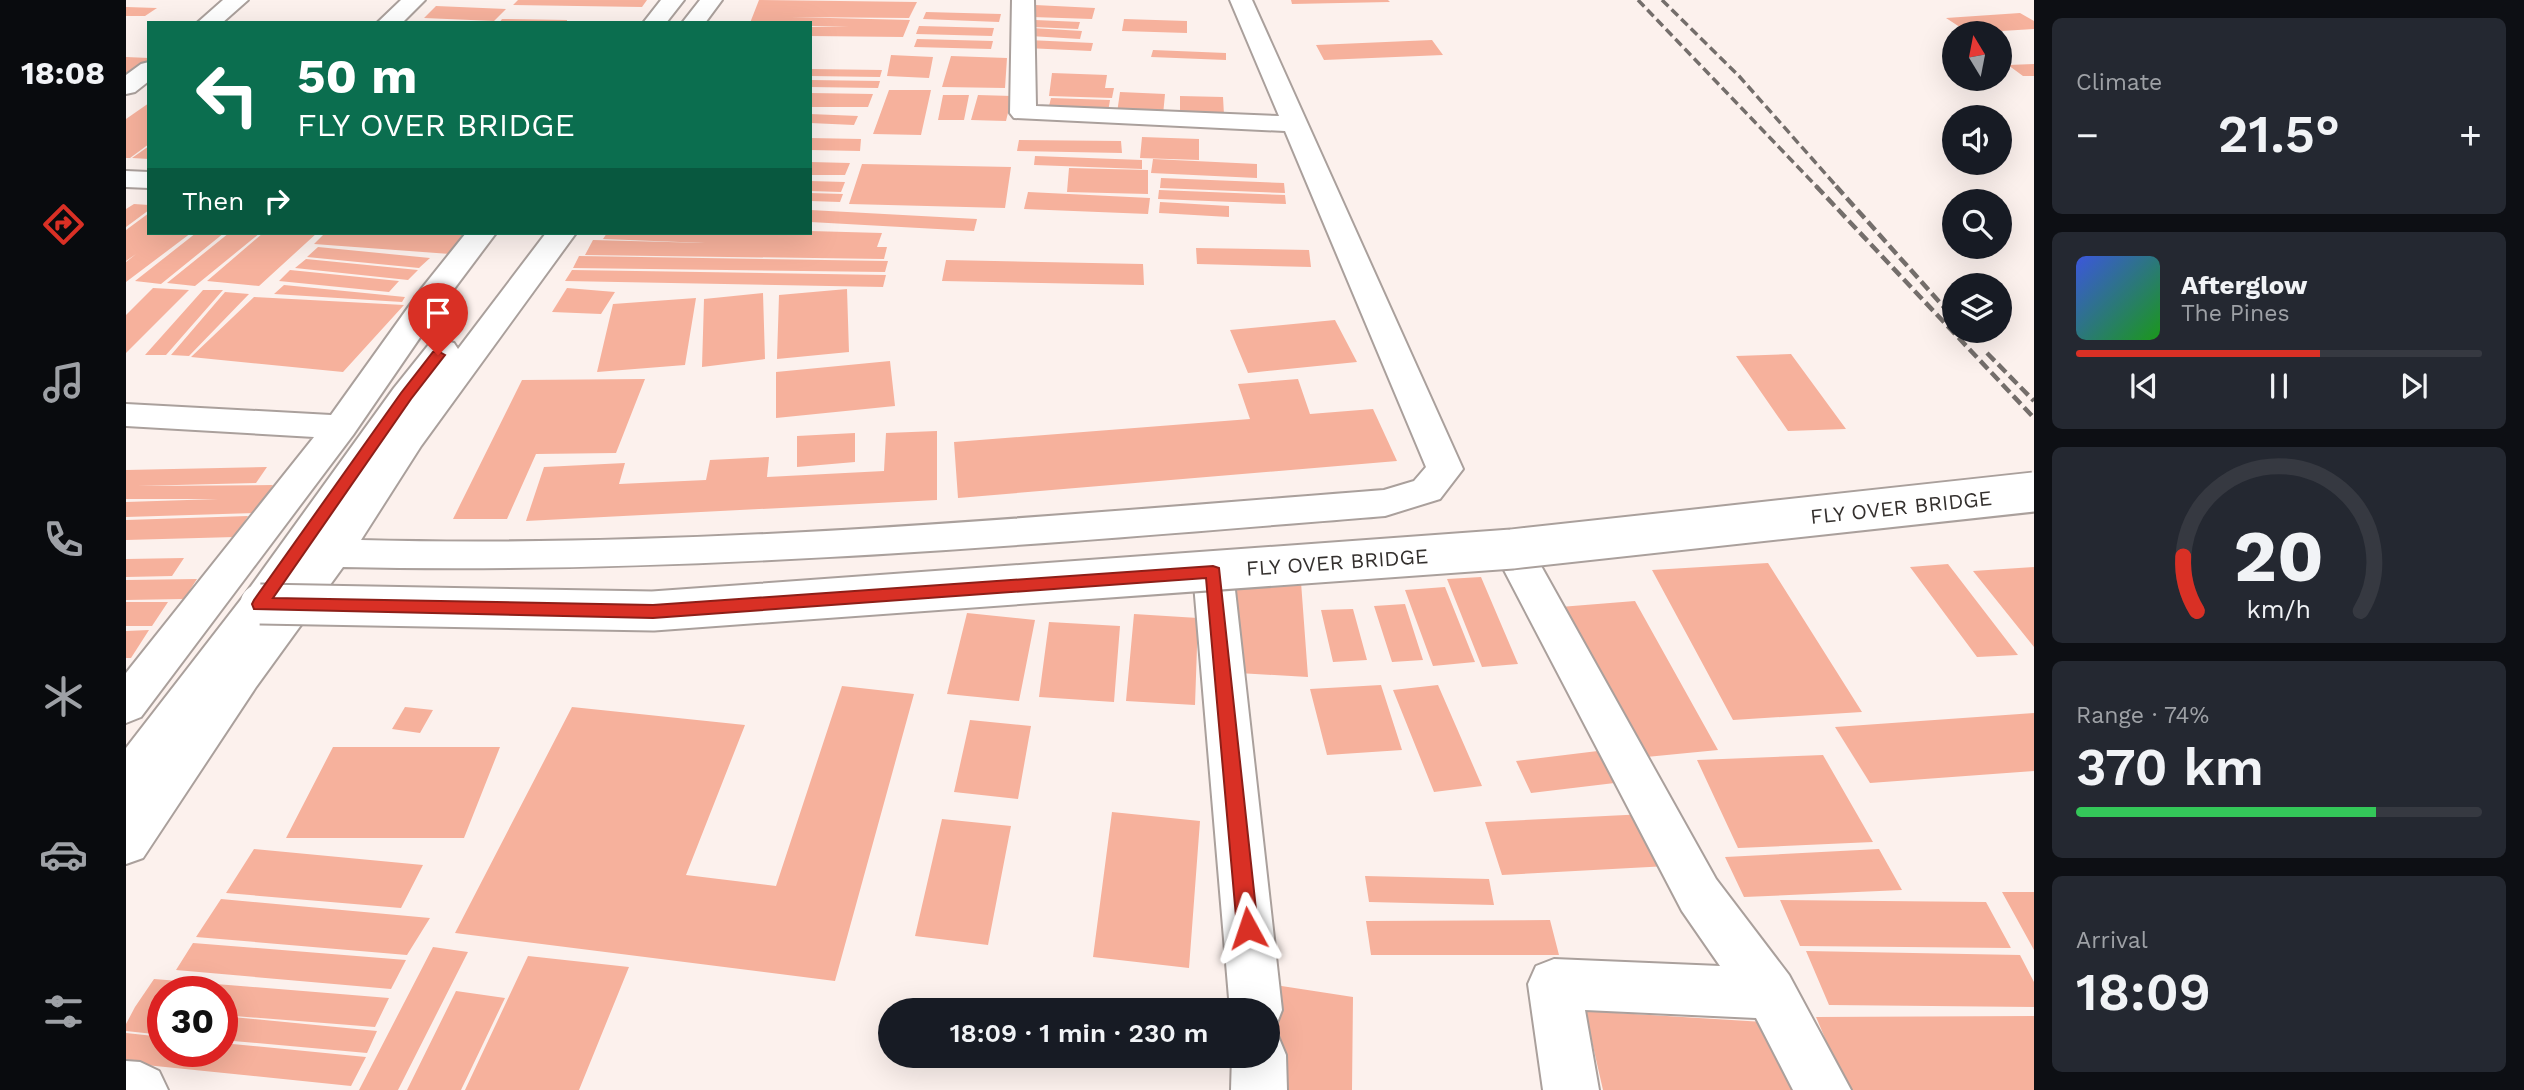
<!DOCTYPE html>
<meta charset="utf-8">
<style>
:root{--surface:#171b24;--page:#242831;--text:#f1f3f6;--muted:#9ea1a6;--line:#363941;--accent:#d93025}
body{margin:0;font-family:"Work Sans",sans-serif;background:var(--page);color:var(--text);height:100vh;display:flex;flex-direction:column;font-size:26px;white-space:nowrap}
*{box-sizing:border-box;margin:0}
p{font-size:23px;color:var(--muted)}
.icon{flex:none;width:38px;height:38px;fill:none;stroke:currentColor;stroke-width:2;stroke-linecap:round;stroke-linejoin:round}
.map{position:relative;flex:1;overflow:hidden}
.drawer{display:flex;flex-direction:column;gap:18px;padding:18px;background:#0d0f14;width:490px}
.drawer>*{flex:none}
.guide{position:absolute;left:21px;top:21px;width:665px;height:214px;border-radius:0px;box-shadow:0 7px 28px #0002;background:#0b6e4f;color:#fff;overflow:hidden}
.needle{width:46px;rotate:350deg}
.tools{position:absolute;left:1816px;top:21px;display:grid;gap:14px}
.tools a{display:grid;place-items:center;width:70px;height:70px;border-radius:50%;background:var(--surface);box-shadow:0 7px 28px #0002;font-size:35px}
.speed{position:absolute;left:21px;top:976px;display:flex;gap:14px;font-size:35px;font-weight:700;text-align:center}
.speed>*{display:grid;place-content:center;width:91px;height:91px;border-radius:50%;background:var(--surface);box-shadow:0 7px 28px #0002;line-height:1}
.speed .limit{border:10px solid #d22;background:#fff;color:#111}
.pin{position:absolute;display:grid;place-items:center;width:60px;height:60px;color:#fff;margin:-72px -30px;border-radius:50% 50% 50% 0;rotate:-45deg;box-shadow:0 0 7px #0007}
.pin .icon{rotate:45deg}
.me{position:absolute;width:77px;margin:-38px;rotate:355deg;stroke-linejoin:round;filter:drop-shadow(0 0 5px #0008)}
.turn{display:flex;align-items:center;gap:24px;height:147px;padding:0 35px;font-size:32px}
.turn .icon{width:91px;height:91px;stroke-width:2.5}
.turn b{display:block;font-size:49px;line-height:60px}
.then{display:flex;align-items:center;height:66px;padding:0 35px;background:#0003;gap:14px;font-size:26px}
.big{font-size:52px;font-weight:600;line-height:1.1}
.drawer .widget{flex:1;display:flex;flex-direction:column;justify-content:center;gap:10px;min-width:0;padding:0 24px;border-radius:10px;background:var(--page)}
.drawer .dial{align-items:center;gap:0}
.dial svg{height:182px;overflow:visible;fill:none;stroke:var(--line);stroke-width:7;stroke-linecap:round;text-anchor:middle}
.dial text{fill:var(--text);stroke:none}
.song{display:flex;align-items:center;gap:21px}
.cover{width:84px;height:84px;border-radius:10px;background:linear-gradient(135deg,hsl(230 70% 55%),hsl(120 70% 35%))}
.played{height:7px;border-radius:4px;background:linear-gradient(90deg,var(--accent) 60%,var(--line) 60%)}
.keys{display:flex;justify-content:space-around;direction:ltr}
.heat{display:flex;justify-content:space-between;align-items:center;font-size:38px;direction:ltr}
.charge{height:10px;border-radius:5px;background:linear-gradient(90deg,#34c759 74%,var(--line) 0)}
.trip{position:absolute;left:752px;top:998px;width:402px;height:70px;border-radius:35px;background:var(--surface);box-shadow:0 7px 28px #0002;font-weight:600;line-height:70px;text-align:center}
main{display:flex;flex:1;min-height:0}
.tabs{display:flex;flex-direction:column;width:126px;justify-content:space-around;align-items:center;background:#090b0e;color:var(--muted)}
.tabs .icon{width:49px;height:49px}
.tabs .active{color:var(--accent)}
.tabs b{font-size:32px;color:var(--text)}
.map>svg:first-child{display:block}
.building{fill:#f6b19c}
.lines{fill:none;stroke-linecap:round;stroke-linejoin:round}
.minor-casing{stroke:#aaa09c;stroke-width:4}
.minor{fill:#fff;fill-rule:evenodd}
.rail-far1{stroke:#746e6b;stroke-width:3.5;stroke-dasharray:9 4.5;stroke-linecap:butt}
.rail{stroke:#746e6b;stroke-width:4.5;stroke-dasharray:11 5;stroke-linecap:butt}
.minor-bridge-casing{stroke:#aaa09c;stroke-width:43;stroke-linecap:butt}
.minor-bridge{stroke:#fff;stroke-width:39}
.route{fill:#d93025;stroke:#8d1f18;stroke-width:2}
.labels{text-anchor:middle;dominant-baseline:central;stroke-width:6;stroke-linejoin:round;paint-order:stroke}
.street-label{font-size:21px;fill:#34302e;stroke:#fff}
</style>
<main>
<nav class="tabs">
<b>18:08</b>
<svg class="icon active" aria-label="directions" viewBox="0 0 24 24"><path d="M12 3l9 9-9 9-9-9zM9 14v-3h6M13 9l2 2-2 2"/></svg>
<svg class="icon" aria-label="music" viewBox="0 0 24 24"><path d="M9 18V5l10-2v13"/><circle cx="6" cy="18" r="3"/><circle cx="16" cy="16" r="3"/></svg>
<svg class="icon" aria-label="phone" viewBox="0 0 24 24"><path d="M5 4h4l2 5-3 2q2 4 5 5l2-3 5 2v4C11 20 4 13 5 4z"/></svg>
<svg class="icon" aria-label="climate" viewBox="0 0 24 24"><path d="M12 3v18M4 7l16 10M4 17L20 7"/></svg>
<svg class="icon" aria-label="car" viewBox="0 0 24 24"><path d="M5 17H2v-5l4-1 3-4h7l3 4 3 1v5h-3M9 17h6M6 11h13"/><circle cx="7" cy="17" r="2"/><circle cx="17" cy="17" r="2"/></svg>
<svg class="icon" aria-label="filters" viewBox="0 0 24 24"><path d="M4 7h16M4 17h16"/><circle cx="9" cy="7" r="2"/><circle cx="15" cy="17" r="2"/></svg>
</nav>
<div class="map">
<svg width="1908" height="1090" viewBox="0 0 1908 1090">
<rect width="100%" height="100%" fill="#fcf1ed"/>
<!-- building -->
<path class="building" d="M392,0H521L516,7L387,5Z
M633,0L791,2L783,18L665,17L784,20L777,37L684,36V27H723L684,26V23H624Z
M1165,0H1262L1264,2L1166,4Z
M909,5L969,8L966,19L906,17Z
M310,6L380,9L368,21L298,18Z
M0,7L31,8L19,16H0Z
M800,12L875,14L873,22L797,19Z
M1894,13L1908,21V29L1843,33L1820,18Z
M376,19L441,20V23H373Z
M998,19L1061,21V33L996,31Z
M909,20L954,22L952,29L907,27Z
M793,26L868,28L866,36L790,34Z
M906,28L956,31L954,39L904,36Z
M791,39L867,41L865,49L788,47Z
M902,40L967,43L965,51L900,48Z
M1306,40L1317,55L1198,60L1190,45Z
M1027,50L1100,53V60L1025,57Z
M765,55L807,57L803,78L761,76Z
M825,56L881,58L879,88L816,87Z
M0,57L23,58V64L0,80Z
M1908,64V76H1897L1882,65Z
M684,69L756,70L754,77L684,76Z
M926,73L981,75L979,88H988L986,98L923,96Z
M684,80L754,81L752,88L684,87Z
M763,90H805L795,135L747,134Z
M994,92L1039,94L1037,115L991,113Z
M684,93L747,94L742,107H684Z
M817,95H843L838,120H812Z
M852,95L886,96L880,121L845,120Z
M1054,96L1097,97L1098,115L1054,114Z
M925,98L984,100L982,112L922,110Z
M23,103V144L4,158H0V119Z
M684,114L732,116L728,125L684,123Z
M1016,137L1073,139V160L1014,158Z
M684,138L735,139L734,151L684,150Z
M893,140L995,141L996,153L891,151Z
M23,146V159L6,158Z
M909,156L1016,160V169L908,165Z
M1027,159L1131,164V178L1025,173Z
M684,162L724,163L719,175H684Z
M736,164L885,167L879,208L723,204Z
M943,168L1022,170V194L941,192Z
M1035,178L1158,183L1159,193L1034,188Z
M684,181L719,182L715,192L684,191Z
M1033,190L1159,195L1160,204L1032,199Z
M902,192L1024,198L1022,214L898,209Z
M684,193L717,194L714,202L684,201Z
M1034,202L1103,206V217L1033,213Z
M8,204L23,205V210L0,227V209Z
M684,210L851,219L848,231L684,222Z
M23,213V233H65L0,282V262L10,254L0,261V230Z
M684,231L756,233L751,247H761L758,259L459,255L467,240L579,243L477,239L481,233Z
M70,233H98L35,284L9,281Z
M103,233H134L69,286L41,283Z
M137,233H191L133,286L81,281Z
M199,233H343L324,254L188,244Z
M192,247L304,258L293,268L181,257Z
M1070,248L1183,250L1185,267L1071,264Z
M453,256L762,261L759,272L447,268Z
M180,259L292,270L282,280L169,268Z
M820,260L1017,264L1018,285L816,281Z
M164,270L273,281L263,292L153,281Z
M446,270L760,275L757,287L439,281Z
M158,285L279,297L276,302L148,294Z
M27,288L63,290L0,353V315Z
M441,288L489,292L475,314L426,312Z
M721,289L723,352L651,359L653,295Z
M77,290H97L40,355H19Z
M99,292L123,294L63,356L45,355Z
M637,293L639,359L576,367L578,299Z
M128,297L278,305L217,372L65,357Z
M570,298L559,365L471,372L487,304Z
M1209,320L1231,362L1122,373L1104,330Z
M1665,354L1720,429L1662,431L1610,356Z
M764,361L769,406L650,418V372Z
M519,379L490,453L410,454L381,519H327L396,380Z
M1172,379L1184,414L1247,409L1271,461L832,498L828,442L1124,419L1112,384Z
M811,431V500L400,521L418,467L499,463L493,484L580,480L584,460L643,457L641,477L758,471L760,433Z
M729,433V462L671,467V436Z
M141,467L130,483L11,486L147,485L129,513L0,517V502L92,499H0V470Z
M122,516L109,537L0,540V520Z
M58,558L46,576L0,577V559Z
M1642,563L1736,712L1607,720L1526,570Z
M1822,564L1892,655L1851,657L1784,567Z
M1908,567V647L1847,571Z
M1355,577L1392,664L1356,667L1321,579Z
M1109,578L1175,582L1182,677L1112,673Z
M71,579L58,599L0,600V580Z
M1319,587L1349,662L1307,666L1279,590Z
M1509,601L1592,750L1510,758L1434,607Z
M0,602H42L26,626H0Z
M1279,604L1297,660L1266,662L1248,606Z
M1227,609L1241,660L1207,662L1195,610Z
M841,613L909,620L893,701L821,694Z
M1008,614L1072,618L1069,705L1000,701Z
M923,622L994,626L988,702L913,697Z
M23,630L5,658H0V631Z
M1255,685L1276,750L1201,755L1184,689Z
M1312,685L1356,786L1308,792L1267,690Z
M716,686L788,694L709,981L329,933L446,707L619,725L560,875L650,886Z
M279,707L307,710L294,733L266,729Z
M1908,713V771L1744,783L1709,727Z
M844,720L905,726L892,799L828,792Z
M207,747H374L338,838H160Z
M1480,750L1497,782L1405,793L1390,761Z
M1697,755L1747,842L1612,848L1571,760Z
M986,812L1074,821L1063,968L967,957Z
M1520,814L1542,866L1376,875L1359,822Z
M816,819L885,826L862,945L789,936Z
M128,849L297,865L275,908L100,893Z
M1753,849L1776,890L1618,897L1599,857Z
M1239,876L1363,879L1368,905L1243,902Z
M1876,892H1908V950Z
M95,899L304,918L281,955L70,937Z
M1654,900L1860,902L1885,948L1674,946Z
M1424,920L1433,955H1245L1240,921Z
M67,943L280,960L265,989L50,970Z
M307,947L342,952L272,1090H233Z
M1680,951L1894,955L1908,982V1007L1703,1005Z
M402,956L503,967L453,1090H339Z
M28,979L263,998L249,1027L96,1015V992H37V1010L22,1009L37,1011V1035L0,1031V1024L9,1007Z
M1149,985L1227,997L1226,1090H1144Z
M330,991L379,998L335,1090H281Z
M1459,1011L1654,1023L1676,1090H1477Z
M96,1016L251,1031L241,1053L96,1040Z
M1908,1016V1090H1721L1690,1017Z
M0,1033L37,1037V1052H96V1043L240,1057L225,1086L0,1063Z"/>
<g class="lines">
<defs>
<path id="minor" d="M97,0H122L96,23H71Z
M275,0H299L276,23H251Z
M535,0H558L540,23H517Z
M574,0H596L579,23H556Z
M886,0H908L910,106L1153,116L1104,0H1126L1337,469L1314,499L1259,516C912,544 565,575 217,567L130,687L17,858L0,864V748L120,593L268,388L304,343L316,340L328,343L332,349L420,233H450L295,446L235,540C576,549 918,516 1258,490L1288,481L1300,467L1159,131L888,118L884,113Z
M23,62V81L9,92L0,94V75L15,64Z
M0,171L23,172V188L0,187Z
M340,233H370L319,301L227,435L15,717L0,723V673L188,437L0,426V404L205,415L296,288Z
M1386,535L1400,539L1590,879L1663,975L1725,1090H1667L1630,1018L1459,1010L1473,1090H1417L1402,984L1410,966L1428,959L1594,966L1556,911L1367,549L1372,539Z
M1087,558L1101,562L1107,572L1156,1010L1149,1028L1143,1031V1010H1104L1067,572L1073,562Z
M1143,1032L1152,1036L1160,1055L1161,1090H1105L1106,1055H1143Z
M0,1061L14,1062L33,1071L42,1090H0Z"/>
</defs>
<!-- minor casing -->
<use href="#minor" class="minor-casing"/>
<!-- minor -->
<use href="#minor" class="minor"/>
<!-- rail-far1 -->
<path class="rail-far1" d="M1512,0L1692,188
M1536,0L1613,76L1712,188"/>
<!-- rail -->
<path class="rail" d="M1690,186L1908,418
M1710,186L1825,315
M1861,353L1908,401"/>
<defs>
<path id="minor-bridge" d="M134,604L527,611L1386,549L1908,492"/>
</defs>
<!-- minor-bridge casing -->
<use href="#minor-bridge" class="minor-bridge-casing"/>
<!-- minor-bridge -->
<use href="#minor-bridge" class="minor-bridge"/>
</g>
<!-- route -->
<path class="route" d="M312,351L319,355L285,399L147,598L527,605L1087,566L1093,568L1132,928L1129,935L1122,937L1114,935L1111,928L1080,578L527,618L128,609L126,604L128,600L275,393L307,352Z"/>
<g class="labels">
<!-- street labels -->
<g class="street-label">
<text transform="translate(1775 507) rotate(-6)">FLY OVER BRIDGE</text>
<text transform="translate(1211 562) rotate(-4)">FLY OVER BRIDGE</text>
</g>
</g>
</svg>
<div class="tools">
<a><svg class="needle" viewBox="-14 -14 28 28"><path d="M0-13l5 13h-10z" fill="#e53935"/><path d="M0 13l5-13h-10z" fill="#9ea1a6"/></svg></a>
<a><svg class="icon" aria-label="sound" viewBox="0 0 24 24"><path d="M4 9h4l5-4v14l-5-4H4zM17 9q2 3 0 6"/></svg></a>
<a><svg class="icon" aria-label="search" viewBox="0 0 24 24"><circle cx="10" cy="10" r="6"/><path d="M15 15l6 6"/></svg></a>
<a><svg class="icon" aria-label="layers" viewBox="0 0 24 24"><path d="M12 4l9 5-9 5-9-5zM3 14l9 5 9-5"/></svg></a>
</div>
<div class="speed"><div class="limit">30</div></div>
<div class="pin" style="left:312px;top:355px;background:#d93025"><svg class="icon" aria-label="arrive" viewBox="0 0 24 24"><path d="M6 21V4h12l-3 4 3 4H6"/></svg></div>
<svg class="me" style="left:1122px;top:928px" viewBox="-20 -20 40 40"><path d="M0-17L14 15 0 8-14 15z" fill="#d93025" stroke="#fff" stroke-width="4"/></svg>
<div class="trip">18:09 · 1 min · 230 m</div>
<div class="guide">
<div class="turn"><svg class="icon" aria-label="left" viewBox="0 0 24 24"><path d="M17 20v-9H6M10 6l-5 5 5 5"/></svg><div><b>50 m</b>FLY OVER BRIDGE</div></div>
<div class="then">Then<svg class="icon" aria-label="right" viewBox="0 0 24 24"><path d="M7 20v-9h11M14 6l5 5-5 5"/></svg></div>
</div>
</div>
<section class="drawer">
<div class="widget"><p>Climate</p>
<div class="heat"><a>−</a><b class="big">21.5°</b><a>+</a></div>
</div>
<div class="widget">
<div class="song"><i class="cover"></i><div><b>Afterglow</b><p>The Pines</p></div></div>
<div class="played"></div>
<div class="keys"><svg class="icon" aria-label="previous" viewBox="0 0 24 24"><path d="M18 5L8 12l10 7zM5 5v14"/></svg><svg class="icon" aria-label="pause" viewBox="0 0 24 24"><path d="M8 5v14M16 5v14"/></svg><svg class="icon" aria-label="next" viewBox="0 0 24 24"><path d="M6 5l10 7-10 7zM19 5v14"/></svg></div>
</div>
<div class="widget dial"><svg viewBox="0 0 100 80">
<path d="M14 69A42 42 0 1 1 86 69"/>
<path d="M14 69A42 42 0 0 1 8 45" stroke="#d93025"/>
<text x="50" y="56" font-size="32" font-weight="700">20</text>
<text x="50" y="72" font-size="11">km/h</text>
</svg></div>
<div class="widget"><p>Range · 74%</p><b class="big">370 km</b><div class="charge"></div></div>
<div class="widget"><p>Arrival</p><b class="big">18:09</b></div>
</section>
</main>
